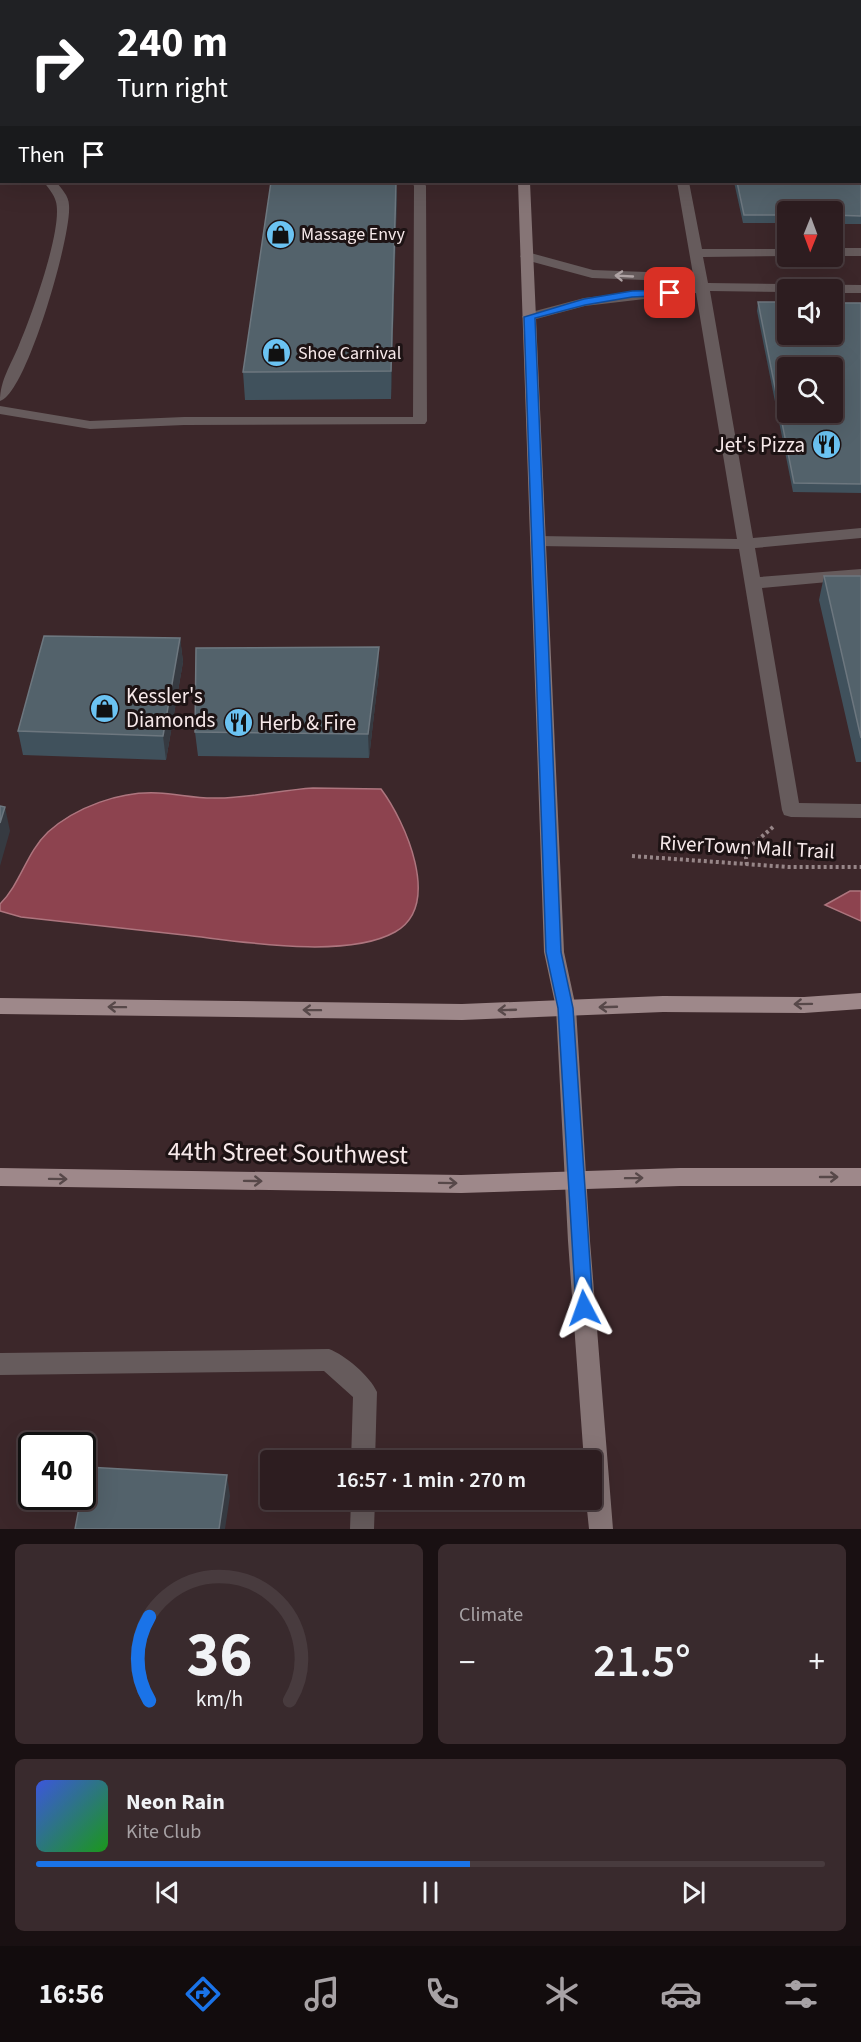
<!DOCTYPE html>
<meta charset="utf-8">
<style>
:root{--surface:#2d1d20;--page:#392a2d;--text:#f1f3f6;--muted:#a7a2a5;--line:#483b3e;--accent:#1a73e8}
body{margin:0;font-family:"Source Sans 3",sans-serif;background:var(--page);color:var(--text);height:100vh;display:flex;flex-direction:column;font-size:22px;white-space:nowrap}
*{box-sizing:border-box;margin:0}
p{font-size:20px;color:var(--muted)}
.icon{flex:none;width:33px;height:33px;fill:none;stroke:currentColor;stroke-width:2;stroke-linecap:round;stroke-linejoin:round}
.map{position:relative;height:1529px;overflow:hidden}
.side{display:flex;flex-direction:column;gap:15px;padding:15px;background:#191012;flex:1}
.side>*{flex:none}
.hud{position:absolute;left:0px;top:0px;width:861px;height:183px;box-shadow:0 6px 24px #0002,0 0 0 2px var(--line);background:#202124;color:#fff;overflow:hidden}
.needle{width:39px;rotate:181deg}
.buttons{position:absolute;left:777px;top:201px;display:grid;gap:12px}
.buttons a{display:grid;place-items:center;width:66px;height:66px;border-radius:6px;background:var(--surface);box-shadow:0 6px 24px #0002,0 0 0 2px var(--line);font-size:30px}
.speed{position:absolute;left:18px;top:1432px;display:flex;gap:12px;font-size:30px;font-weight:700;text-align:center}
.speed>*{display:grid;place-content:center;width:78px;height:78px;border-radius:50%;background:var(--surface);box-shadow:0 6px 24px #0002,0 0 0 2px var(--line);line-height:1}
.speed .limit{border:3px solid #111;border-radius:9px;background:#fff;color:#111}
.pin{position:absolute;display:grid;place-items:center;width:51px;height:51px;color:#fff;margin:-26px;border-radius:12px;box-shadow:0 3px 9px #0006}
.me{position:absolute;width:66px;margin:-33px;rotate:356deg;stroke-linejoin:round;filter:drop-shadow(0 0 4px #0008)}
.turn{display:flex;align-items:center;gap:21px;height:126px;padding:0 18px;font-size:27px}
.turn .icon{width:78px;height:78px;stroke-width:2.5}
.turn b{display:block;font-size:42px;line-height:51px}
.then{display:flex;align-items:center;height:57px;padding:0 18px;background:#0003;gap:12px;font-size:22px}
.big{font-size:45px;font-weight:600;line-height:1.1}
.side .widget{flex:1;display:flex;flex-direction:column;justify-content:center;gap:9px;min-width:0;padding:0 21px;border-radius:9px;background:var(--page)}
.side .dial{align-items:center;gap:0}
.dial svg{height:156px;overflow:visible;fill:none;stroke:var(--line);stroke-width:7;stroke-linecap:round;text-anchor:middle}
.dial text{fill:var(--text);stroke:none}
.song{display:flex;align-items:center;gap:18px}
.cover{width:72px;height:72px;border-radius:9px;background:linear-gradient(135deg,hsl(230 70% 55%),hsl(120 70% 35%))}
.played{height:6px;border-radius:3px;background:linear-gradient(90deg,var(--accent) 55%,var(--line) 55%)}
.keys{display:flex;justify-content:space-around;direction:ltr}
.heat{display:flex;justify-content:space-between;align-items:center;font-size:33px;direction:ltr}
.side .tiles{flex:1;display:grid;gap:15px;grid-template-columns:1fr 1fr}
.widget:last-child{grid-column:span 2}
.trip{position:absolute;left:260px;top:1450px;width:342px;height:60px;border-radius:6px;background:var(--surface);box-shadow:0 6px 24px #0002,0 0 0 2px var(--line);font-weight:600;line-height:60px;text-align:center}
.menu{display:flex;height:96px;justify-content:space-around;align-items:center;background:#120c0d;color:var(--muted)}
.menu .icon{width:42px;height:42px}
.menu .selected{color:var(--accent)}
.menu b{font-size:27px;color:var(--text)}
.map>svg:first-child{display:block}
.water{fill:#8d434f;stroke:#ad757e;stroke-width:1.5}
.lines{fill:none;stroke-linecap:round;stroke-linejoin:round}
.path{stroke:#978688;stroke-width:4;stroke-dasharray:3 3;stroke-linecap:butt}
.lane{fill:#665b5c;fill-rule:evenodd}
.street{fill:#665b5c;fill-rule:evenodd}
.secondary{fill:#867576;fill-rule:evenodd}
.primary{fill:#9e888a;fill-rule:evenodd}
.wall{fill:#40515c}
.shaded-wall{fill:#363a41}
.building{fill:#53626b;stroke:#6d777f;stroke-width:1.5;fill-rule:evenodd}
.oneway{stroke:#aea2a3}
.oneway2{stroke:#574849}
.route{fill:#1a73e8;stroke:#114b97;stroke-width:1.5}
.labels{text-anchor:middle;dominant-baseline:central;stroke-width:6;stroke-linejoin:round;paint-order:stroke}
.far-poi-label{font-size:18px;fill:#f7e9ea;stroke:#1d1314;text-anchor:start}
.poi-label{font-size:21px;fill:#f7e9ea;stroke:#1d1314;text-anchor:start}
.street-label{font-size:21px;fill:#f7e9ea;stroke:#1d1314}
.near-street-label{font-size:26px;fill:#f7e9ea;stroke:#1d1314}
</style>
<div class="map">
<svg width="861" height="1529" viewBox="0 0 861 1529">
<rect width="100%" height="100%" fill="#3c272a"/>
<!-- water -->
<path class="water" d="M313,788L381,789C405,821 443,905 395,932C345,960 239,941 184,935C129,929 75,923 21,917L0,911V904C21,883 26,853 48,832C76,807 120,791 158,793C178,794 198,799 217,798C249,798 281,790 313,788Z
M850,891H861V921L825,905Z"/>
<g class="lines">
<!-- path -->
<path class="path" d="M632,856L788,867H861
M747,865L745,851L773,827"/>
<!-- lane -->
<path class="lane" d="M0,0H7L2,2L0,7Z
M53,0H65L66,2H55Z
M312,0H324V2H312Z
M405,0H417V2H405Z
M645,0H657V2H645Z
M860,23H861V29H860Z
M860,125H861V133H860Z
M0,165H2V173H0Z
M44,182H56C61,188 69,196 69,205C72,235 26,395 0,401C0,380 11,365 19,345C31,317 63,229 56,202C54,194 48,188 44,182Z
M412,182H424L426,186L427,421L425,424L184,425L90,429L0,414V406L90,421L184,417H413L414,186Z
M677,182H689L702,249H788V256H790L703,257L708,283L861,285V293H832V290H788V292L710,291L753,538L861,528V538L755,548L760,577L861,569V579L762,588L799,803L861,804V818L791,817L784,815L782,810L739,549L538,546L530,541L538,536L737,539L696,293L585,306L529,321L522,317L524,314L584,298L685,286L671,281L592,278L522,259L520,256L527,252L593,270L673,273L694,280Z
M832,248H861V256H832Z
M329,1349C345,1355 370,1376 377,1392L375,1461H351L353,1397L324,1371L0,1375V1353Z
M351,1500H375L374,1529H350Z"/>
<!-- street -->
<path class="street" d="M861,68V76H860V69Z"/>
<!-- secondary -->
<path class="secondary" d="M511,0H523V2H511Z
M518,182H530L564,952L576,1008L590,1241L613,1529H589L586,1500H591V1461H584L568,1241L556,1008L544,952Z"/>
<!-- primary -->
<path class="primary" d="M861,993V1009L804,1013L663,1012L462,1020L0,1014V998L462,1004L663,996L804,997Z
M0,1168L461,1175L680,1168H861V1186H680L461,1193L0,1186Z"/>
</g>
<!-- wall -->
<path class="wall" d="M234,0H281V2H234Z
M703,0H861V5H860V2H703Z
M0,47H2V144H0Z
M861,134V224H832V212H788V223H743L734,182H860Z
M397,193L391,399L245,400L243,372Z
M758,302L861,303V493L793,492L757,311Z
M824,576H861V762H856L819,600Z
M180,638L183,662L166,760L23,755L18,731Z
M379,671L369,758L198,756L195,732Z"/>
<!-- shaded-wall -->
<path class="shaded-wall" d="M396,182L397,193L391,399V371Z
M180,638L183,662L166,760L163,736Z
M379,647V671L369,758L368,734Z
M5,807L10,831L0,866V823Z
M227,1475L230,1496L225,1529H219Z"/>
<!-- building -->
<path class="building" d="M344,0H375V2H344Z
M0,47H2V117H0Z
M860,134H861V216L832,215V212H788V215H744L737,182H860Z
M271,182H396L391,371L243,372Z
M758,302H788V334H832V303H861V484L794,483ZM788,368H832V412H788Z
M824,576H861V738Z
M44,636L180,638L163,736L18,731Z
M379,647L368,734L195,732L196,648Z
M0,806L5,807L0,823Z
M87,1467L227,1475L219,1529H75L81,1497H82V1491Z"/>
<!-- one-way arrows -->
<defs><path id="oneway-shaft" d="M-6 0H5M1.5-3L5.5 0L1.5 3" fill="none" stroke-width="1.6" stroke-linecap="round" stroke-linejoin="round" transform="scale(1.5)"/></defs>
<use class="oneway" href="#oneway-shaft" transform="translate(624 276) rotate(-177)"/>
<g class="oneway2">
<use href="#oneway-shaft" transform="translate(803 1004) rotate(179)"/>
<use href="#oneway-shaft" transform="translate(117 1007) rotate(-179)"/>
<use href="#oneway-shaft" transform="translate(608 1007) rotate(178)"/>
<use href="#oneway-shaft" transform="translate(312 1010) rotate(-179)"/>
<use href="#oneway-shaft" transform="translate(507 1010) rotate(178)"/>
<use href="#oneway-shaft" transform="translate(829 1177)"/>
<use href="#oneway-shaft" transform="translate(634 1178) rotate(-1)"/>
<use href="#oneway-shaft" transform="translate(58 1179) rotate(1)"/>
<use href="#oneway-shaft" transform="translate(253 1181) rotate(1)"/>
<use href="#oneway-shaft" transform="translate(448 1183) rotate(1)"/>
</g>
<!-- route -->
<path class="route" d="M670,290L675,293L674,295L632,297L585,305L535,318L561,952L573,1008L593,1308L591,1313L584,1316L578,1313L576,1308L558,1008L546,952L524,317L584,299L632,291Z"/>
<!-- icons -->
<defs>
<symbol id="shop-disc" viewBox="-11 -11 22 22"><circle r="9.5" fill="#6bc3f2" stroke="#1d1314"/><path d="M-5-2.5h2.3a2.7 3.5 0 0 1 5.4 0H5L5.5 6h-11ZM-1.5-2.5h3a1.5 2.3 0 0 0-3 0Z" fill="#111"/></symbol>
<symbol id="restaurant-disc" viewBox="-11 -11 22 22"><circle r="9.5" fill="#6bc3f2" stroke="#1d1314"/><path d="M-5-6h1v4h1v-4h1v4h1v-4h1v5L-1.5 .5V6h-2V.5L-5-1ZM5-6V6H3V1.5H1.5Q1.5-4 5-6Z" fill="#111"/></symbol>
</defs>
<g fill-rule="evenodd">
<use href="#shop-disc" x="264" y="218" width="33" height="33"/>
<use href="#shop-disc" x="260" y="336" width="33" height="33"/>
<use href="#restaurant-disc" x="810" y="428" width="33" height="33"/>
<use href="#shop-disc" x="88" y="692" width="33" height="33"/>
<use href="#restaurant-disc" x="222" y="706" width="33" height="33"/>
</g>
<g class="labels">
<!-- far-poi labels -->
<g class="far-poi-label">
<text x="301" y="234">Massage Envy</text>
<text x="298" y="353">Shoe Carnival</text>
</g>
<!-- poi labels -->
<g class="poi-label">
<text x="805" y="445" text-anchor="end">Jet's Pizza</text>
<text x="126" y="696">Kessler's<tspan x="126" dy="24">Diamonds</tspan></text>
<text x="259" y="723">Herb &amp; Fire</text>
</g>
<!-- street labels -->
<g class="street-label">
<text transform="translate(747 847) rotate(3)">RiverTown Mall Trail</text>
</g>
<!-- near-street labels -->
<g class="near-street-label">
<text transform="translate(288 1153) rotate(1)">44th Street Southwest</text>
</g>
</g>
</svg>
<div class="buttons">
<a><svg class="needle" viewBox="-14 -14 28 28"><path d="M0-13l5 13h-10z" fill="#e53935"/><path d="M0 13l5-13h-10z" fill="#a7a2a5"/></svg></a>
<a><svg class="icon" aria-label="sound" viewBox="0 0 24 24"><path d="M4 9h4l5-4v14l-5-4H4zM17 9q2 3 0 6"/></svg></a>
<a><svg class="icon" aria-label="search" viewBox="0 0 24 24"><circle cx="10" cy="10" r="6"/><path d="M15 15l6 6"/></svg></a>
</div>
<div class="speed"><div class="limit">40</div></div>
<div class="pin" style="left:670px;top:293px;background:#d93025"><svg class="icon" aria-label="arrive" viewBox="0 0 24 24"><path d="M6 21V4h12l-3 4 3 4H6"/></svg></div>
<svg class="me" style="left:584px;top:1308px" viewBox="-20 -20 40 40"><path d="M0-17L14 15 0 8-14 15z" fill="#1a73e8" stroke="#fff" stroke-width="4"/></svg>
<div class="trip">16:57 · 1 min · 270 m</div>
<div class="hud">
<div class="turn"><svg class="icon" aria-label="right" viewBox="0 0 24 24"><path d="M7 20v-9h11M14 6l5 5-5 5"/></svg><div><b>240 m</b>Turn right</div></div>
<div class="then">Then<svg class="icon" aria-label="arrive" viewBox="0 0 24 24"><path d="M6 21V4h12l-3 4 3 4H6"/></svg></div>
</div>
</div>
<section class="side">
<div class="tiles">
<div class="widget dial"><svg viewBox="0 0 100 80">
<path d="M14 69A42 42 0 1 1 86 69"/>
<path d="M14 69A42 42 0 0 1 14 26" stroke="#1a73e8"/>
<text x="50" y="56" font-size="32" font-weight="700">36</text>
<text x="50" y="72" font-size="11">km/h</text>
</svg></div>
<div class="widget"><p>Climate</p>
<div class="heat"><a>−</a><b class="big">21.5°</b><a>+</a></div>
</div>
<div class="widget">
<div class="song"><i class="cover"></i><div><b>Neon Rain</b><p>Kite Club</p></div></div>
<div class="played"></div>
<div class="keys"><svg class="icon" aria-label="previous" viewBox="0 0 24 24"><path d="M18 5L8 12l10 7zM5 5v14"/></svg><svg class="icon" aria-label="pause" viewBox="0 0 24 24"><path d="M8 5v14M16 5v14"/></svg><svg class="icon" aria-label="next" viewBox="0 0 24 24"><path d="M6 5l10 7-10 7zM19 5v14"/></svg></div>
</div>
</div>
</section>
<nav class="menu">
<b>16:56</b>
<svg class="icon selected" aria-label="directions" viewBox="0 0 24 24"><path d="M12 3l9 9-9 9-9-9zM9 14v-3h6M13 9l2 2-2 2"/></svg>
<svg class="icon" aria-label="music" viewBox="0 0 24 24"><path d="M9 18V5l10-2v13"/><circle cx="6" cy="18" r="3"/><circle cx="16" cy="16" r="3"/></svg>
<svg class="icon" aria-label="phone" viewBox="0 0 24 24"><path d="M5 4h4l2 5-3 2q2 4 5 5l2-3 5 2v4C11 20 4 13 5 4z"/></svg>
<svg class="icon" aria-label="climate" viewBox="0 0 24 24"><path d="M12 3v18M4 7l16 10M4 17L20 7"/></svg>
<svg class="icon" aria-label="car" viewBox="0 0 24 24"><path d="M5 17H2v-5l4-1 3-4h7l3 4 3 1v5h-3M9 17h6M6 11h13"/><circle cx="7" cy="17" r="2"/><circle cx="17" cy="17" r="2"/></svg>
<svg class="icon" aria-label="filters" viewBox="0 0 24 24"><path d="M4 7h16M4 17h16"/><circle cx="9" cy="7" r="2"/><circle cx="15" cy="17" r="2"/></svg>
</nav>
